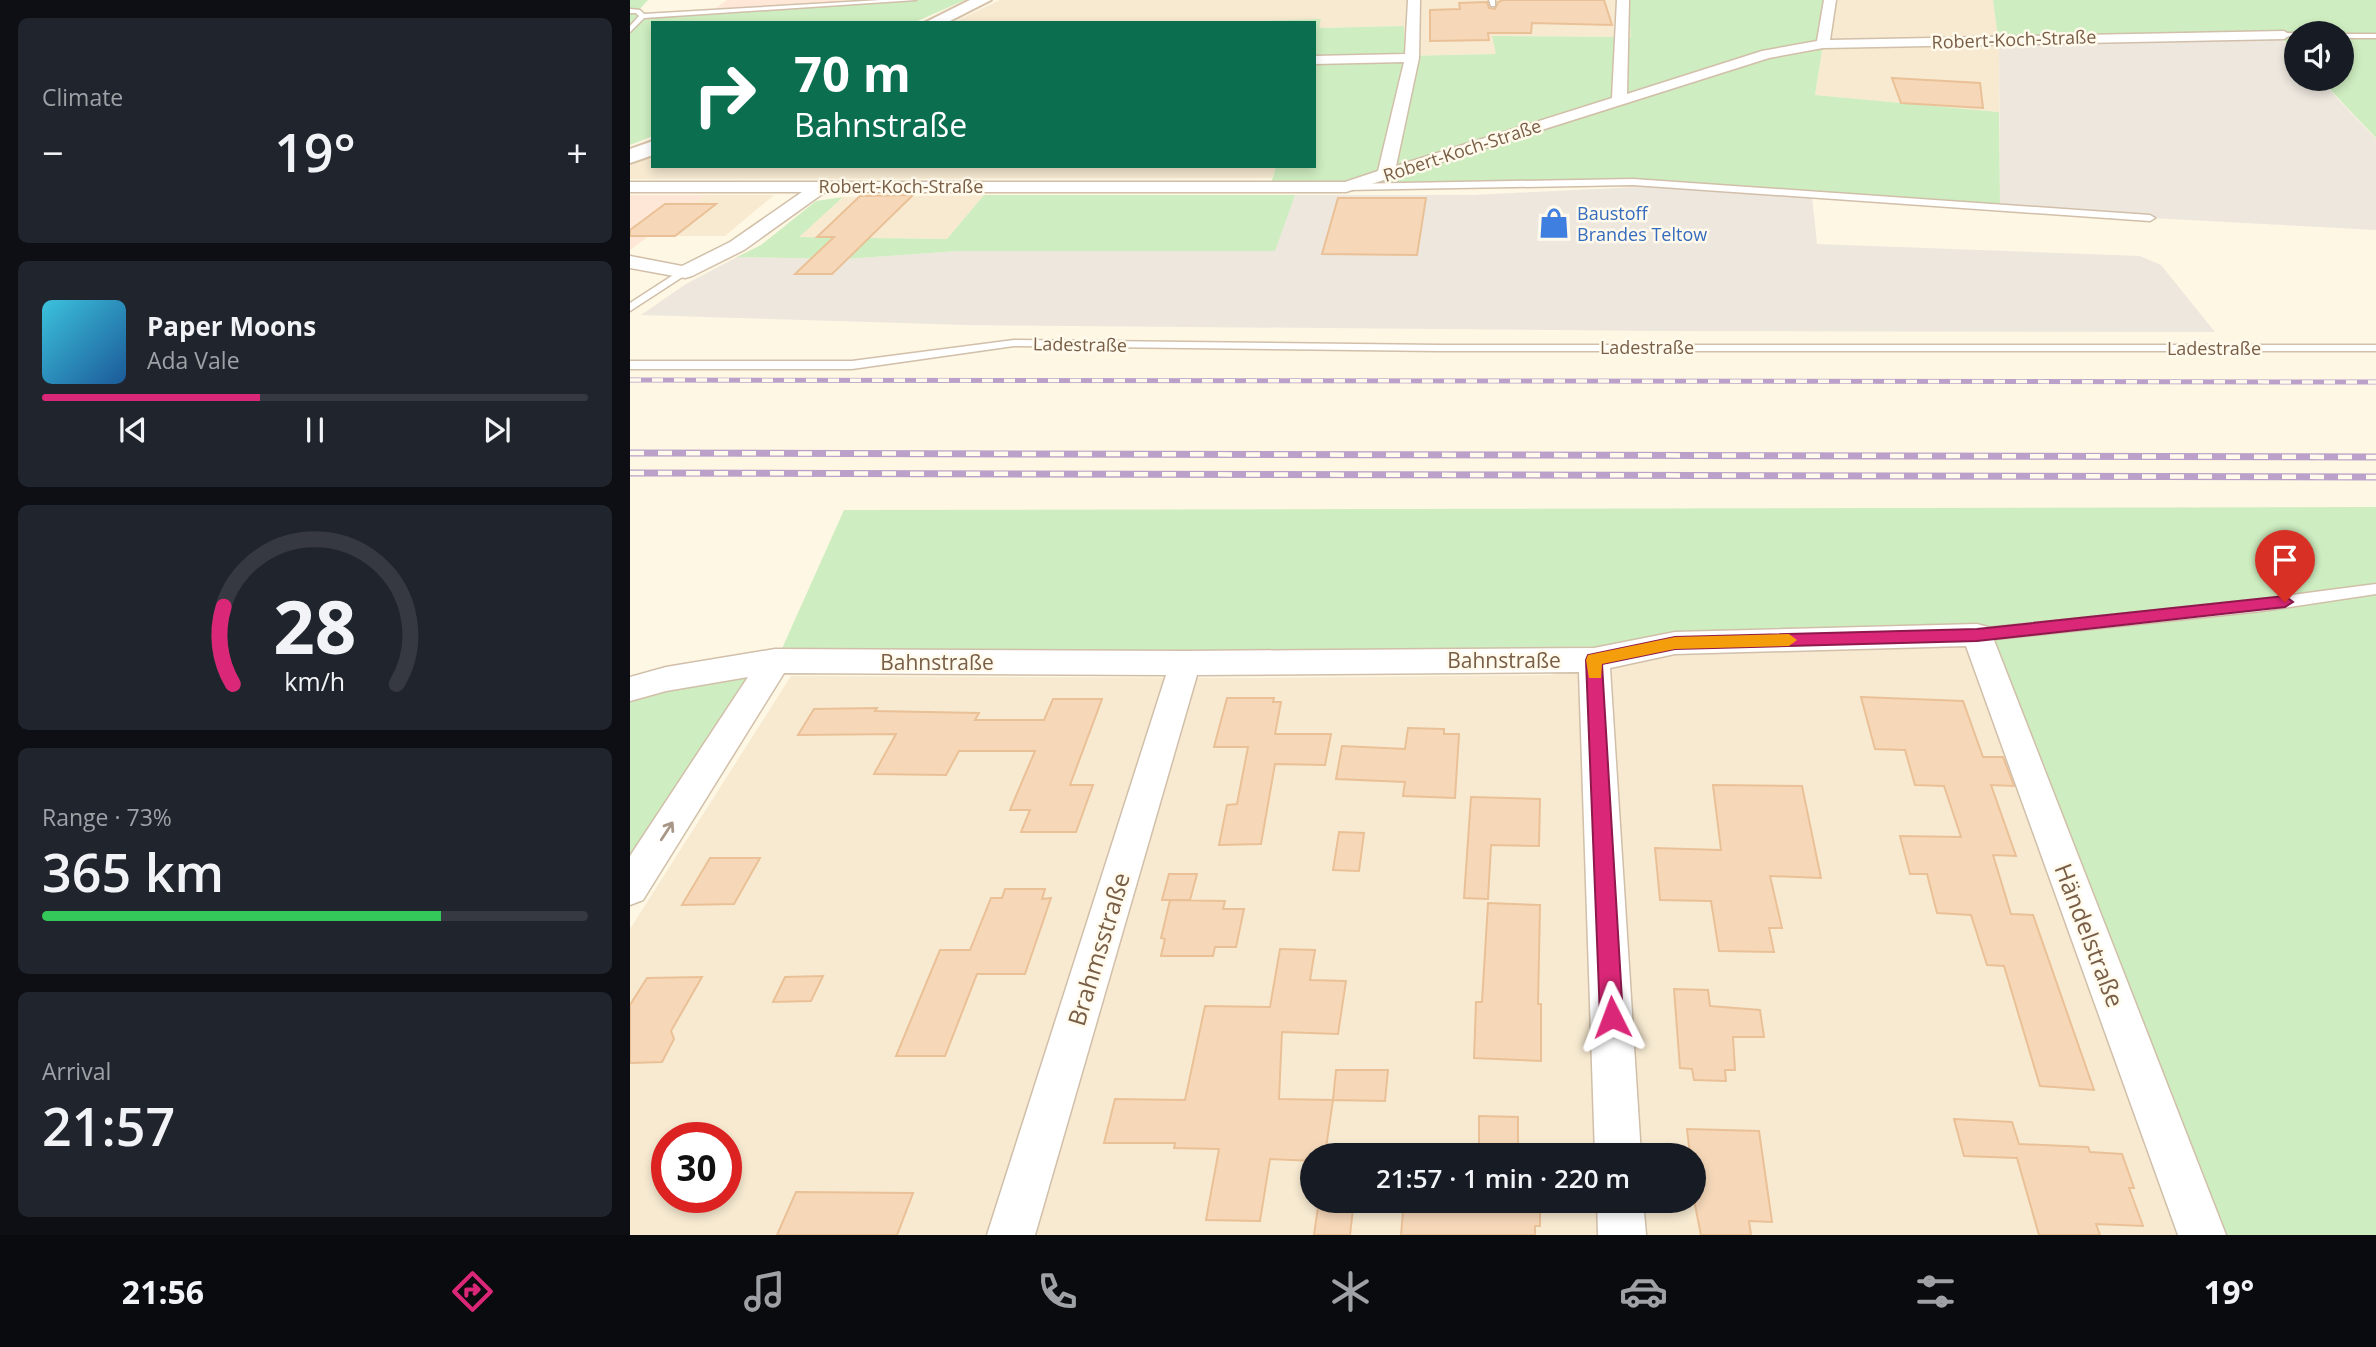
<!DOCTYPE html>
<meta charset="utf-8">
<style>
:root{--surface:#171b24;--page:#20242c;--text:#f1f3f6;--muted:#9ea1a6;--line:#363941;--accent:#db2777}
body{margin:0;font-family:"Open Sans",sans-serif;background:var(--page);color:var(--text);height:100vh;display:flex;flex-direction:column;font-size:26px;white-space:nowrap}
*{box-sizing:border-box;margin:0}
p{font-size:23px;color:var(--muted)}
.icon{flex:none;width:38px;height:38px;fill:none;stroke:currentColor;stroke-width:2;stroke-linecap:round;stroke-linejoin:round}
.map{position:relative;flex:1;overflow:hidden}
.side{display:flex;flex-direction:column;gap:18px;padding:18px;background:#0d0f14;width:630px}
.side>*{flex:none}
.top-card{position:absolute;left:21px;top:21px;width:665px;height:147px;border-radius:0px;box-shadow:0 4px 10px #0003;background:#0b6e4f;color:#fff;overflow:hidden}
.fabs{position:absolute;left:1654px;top:21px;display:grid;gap:14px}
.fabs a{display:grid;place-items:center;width:70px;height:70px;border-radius:50%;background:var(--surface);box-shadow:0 4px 10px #0003;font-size:35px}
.speed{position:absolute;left:21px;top:1122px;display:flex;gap:14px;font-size:35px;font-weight:700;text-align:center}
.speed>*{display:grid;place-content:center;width:91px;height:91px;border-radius:50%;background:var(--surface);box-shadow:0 4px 10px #0003;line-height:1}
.speed .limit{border:10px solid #d22;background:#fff;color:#111}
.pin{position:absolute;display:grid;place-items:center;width:60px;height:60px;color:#fff;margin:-72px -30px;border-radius:50% 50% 50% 0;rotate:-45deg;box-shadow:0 0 7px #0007}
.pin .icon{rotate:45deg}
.me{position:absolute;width:77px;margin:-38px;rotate:357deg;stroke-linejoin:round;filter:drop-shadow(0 0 5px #0008)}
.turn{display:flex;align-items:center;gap:24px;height:147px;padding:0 28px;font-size:32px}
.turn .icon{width:91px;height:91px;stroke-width:2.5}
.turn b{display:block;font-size:49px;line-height:60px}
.big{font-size:52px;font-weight:600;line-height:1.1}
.side .card{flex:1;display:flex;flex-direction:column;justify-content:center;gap:10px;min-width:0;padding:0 24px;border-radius:10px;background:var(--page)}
.side .dial{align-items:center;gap:0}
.dial svg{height:182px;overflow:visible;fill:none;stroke:var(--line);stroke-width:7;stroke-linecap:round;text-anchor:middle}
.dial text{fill:var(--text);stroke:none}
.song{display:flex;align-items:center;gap:21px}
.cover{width:84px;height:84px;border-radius:10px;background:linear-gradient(135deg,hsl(190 70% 55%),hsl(210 70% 35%))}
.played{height:7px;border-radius:4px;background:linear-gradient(90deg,var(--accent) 40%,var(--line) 40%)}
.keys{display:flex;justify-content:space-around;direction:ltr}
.heat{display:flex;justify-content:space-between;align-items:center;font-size:38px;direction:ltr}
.charge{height:10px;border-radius:5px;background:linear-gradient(90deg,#34c759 73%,var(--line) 0)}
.trip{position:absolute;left:670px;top:1143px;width:406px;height:70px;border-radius:35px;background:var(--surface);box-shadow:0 4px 10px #0003;font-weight:600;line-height:70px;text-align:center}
.dock{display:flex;height:112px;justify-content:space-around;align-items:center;background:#090b0e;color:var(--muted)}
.dock .icon{width:49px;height:49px}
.dock .selected{color:var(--accent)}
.dock b{font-size:32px;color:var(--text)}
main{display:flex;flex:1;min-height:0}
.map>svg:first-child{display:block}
.residential{fill:#f7ead1;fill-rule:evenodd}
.commercial{fill:#ffe7d7}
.industrial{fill:#ede7de}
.green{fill:#ceedc0}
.building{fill:#f6d8b9;stroke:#eac097;stroke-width:2}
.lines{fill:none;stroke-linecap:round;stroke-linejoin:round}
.lane-casing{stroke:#d1bfa9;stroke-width:3}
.street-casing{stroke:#d1bfa9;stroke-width:3}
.secondary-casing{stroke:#d6c2a8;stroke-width:4}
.lane{fill:#fff;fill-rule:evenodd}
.street{fill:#fff;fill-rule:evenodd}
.secondary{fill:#fff;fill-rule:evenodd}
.rail-far1-casing{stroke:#bba1c9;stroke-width:5}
.rail-casing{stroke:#bba1c9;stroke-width:7}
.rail-far1{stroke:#fffaec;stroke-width:3.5;stroke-dasharray:11;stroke-linecap:butt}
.rail{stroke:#fffaec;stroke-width:4.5;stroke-dasharray:14;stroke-linecap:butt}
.oneway{stroke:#a89687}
.route{fill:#db2777;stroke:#8e194d;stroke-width:2}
.slow{fill:#f59e0b}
.labels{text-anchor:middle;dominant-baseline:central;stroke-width:5;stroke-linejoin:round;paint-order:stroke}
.far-street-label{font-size:18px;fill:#795e47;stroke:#fffaec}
.far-shop-label{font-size:18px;fill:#366cbe;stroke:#fffaec;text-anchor:start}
.street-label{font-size:21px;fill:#795e47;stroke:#fffaec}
.near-street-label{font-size:24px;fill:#795e47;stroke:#fffaec}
</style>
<main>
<section class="side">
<div class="card"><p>Climate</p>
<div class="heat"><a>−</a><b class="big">19°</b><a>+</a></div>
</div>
<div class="card">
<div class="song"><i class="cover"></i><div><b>Paper Moons</b><p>Ada Vale</p></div></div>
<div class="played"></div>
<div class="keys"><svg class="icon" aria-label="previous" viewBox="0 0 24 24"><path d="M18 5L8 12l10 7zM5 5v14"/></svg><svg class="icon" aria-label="pause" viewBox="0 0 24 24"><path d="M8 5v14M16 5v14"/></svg><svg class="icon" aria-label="next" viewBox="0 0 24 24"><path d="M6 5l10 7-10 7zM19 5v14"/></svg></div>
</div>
<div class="card dial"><svg viewBox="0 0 100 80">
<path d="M14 69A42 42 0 1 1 86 69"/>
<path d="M14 69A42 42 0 0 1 10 35" stroke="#db2777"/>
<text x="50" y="56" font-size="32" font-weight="700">28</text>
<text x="50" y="72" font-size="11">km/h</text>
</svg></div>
<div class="card"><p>Range · 73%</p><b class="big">365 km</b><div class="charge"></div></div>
<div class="card"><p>Arrival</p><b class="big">21:57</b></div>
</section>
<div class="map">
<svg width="1746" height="1235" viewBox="0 0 1746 1235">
<rect width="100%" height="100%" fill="#fef7e4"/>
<!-- residential -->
<path class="residential" d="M370,0H998L1001,37L863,36L867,54L774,56V26L688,28L691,20L572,23H322Z
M1200,0H1363L1369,40V112L1185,95Z
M23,156V166H646L642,178L0,179V166Z
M75,195H144L95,236H20Z
M354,195L317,239L168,237L213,197Z
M1347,635L1572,1235H0V929L161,676L627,678L922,675L964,660L1045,643ZM37,1138H96V1197H37ZM682,1155H1064V1200H682Z"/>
<!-- commercial -->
<path class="commercial" d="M97,0H260L83,10Z
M0,195H75L0,250Z"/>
<!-- industrial -->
<path class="industrial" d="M1649,37L1666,55V79H1689L1746,139V230L1520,218L1370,206L1369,40Z
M1027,186L1182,196L1187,244L1510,256L1531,265L1585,332L1033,331L336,325L11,315L56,284L107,257L215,259L328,251H644L665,195H842Z"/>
<!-- green -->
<path class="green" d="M0,0H18L8,11L12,16L270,0H335L283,23H23V136L0,145Z
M998,0H1200L1185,95L1369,112L1370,206L1003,182L640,187L646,166H684V23H572L691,19L689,28L774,26V56L866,54L862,36L1001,37Z
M1363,0H1746V138L1690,79H1712V33H1666V53L1647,33L1368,38Z
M354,195H665L645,251H328L215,259L107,257L131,245L186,201L213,197L169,237L317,239Z
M1746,507V1235H1572L1347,635L1045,643L964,660L150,653L214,510Z
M145,661L0,888V689L36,679L103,680Z"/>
<!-- building -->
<path class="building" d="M873,0H974L982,25L902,23L901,33H858L859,40L800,41V10L830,9L829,3L857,2L859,8L865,9L868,2Z
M1262,78L1350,83L1353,108L1271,103Z
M283,195L202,274H165L204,237H187L230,196Z
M708,198H796L787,255L692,254Z
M35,204H86L45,236H0V230Z
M1231,697L1333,701L1353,757H1373L1384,786L1361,785L1386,856L1363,855L1381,914L1403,915L1464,1090L1410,1086L1374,966L1357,965L1341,915L1307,913L1297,874H1280L1270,836L1331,837L1314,786L1285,785L1275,750L1245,749Z
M597,698H644L643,702H651L645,734H701L695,765L645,764L631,844L589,845L597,805L607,804L618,747H584Z
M423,699H472L440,785H463L446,832H391L400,810H380L405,751H329L316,775L244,774L266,734L168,735L184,709L247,708L245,711L349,713L345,720H414Z
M778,728L814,729V734H829L825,798L773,796L775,782L706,779L712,746L775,749Z
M1083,785L1172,786L1191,878L1140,876L1152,928H1139L1144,952L1089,951L1081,901L1030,900L1025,848L1091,850Z
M841,797L910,799L909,846L861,845L858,899L834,898Z
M709,832L734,833L729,871L703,870Z
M80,858H130L104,904L52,905Z
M539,874H567L560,900H532Z
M375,889H415L412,899L421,898L395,974H347L315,1056H266L310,950H340L361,898H372Z
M540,900L595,901L593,909H614L606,947H585L583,956H531L535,939L531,938Z
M858,903L910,905L908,1004H911V1061L844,1058L846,1002H852Z
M650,949L685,950L680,980L716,981L708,1034L652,1032L649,1099L703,1100L695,1155H682V1161L640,1159L630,1221L576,1220L589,1149L544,1148L545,1143H474L485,1099L555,1100L575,1006L640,1007Z
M193,976L181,1001L143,1002L155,977Z
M72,977L41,1031L44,1039L32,1062L0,1063V1005L17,978Z
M1044,989L1078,990L1080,1006L1130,1010L1134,1037H1103L1105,1070H1095L1096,1081L1064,1080L1062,1069L1050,1068Z
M706,1070H758L755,1101L703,1100Z
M849,1116L888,1117V1152H909V1155H849Z
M1324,1119L1382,1122L1389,1144L1458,1147L1460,1152L1492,1154L1504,1188H1499L1513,1226L1466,1224L1470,1235H1409L1387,1158L1334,1156Z
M1057,1129L1129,1131L1142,1222L1119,1221L1121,1235H1071L1064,1200V1155H1060Z
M166,1192L283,1193L267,1235H147Z
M689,1200H724L720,1235H684Z
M774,1200H910V1226H905V1235H771Z"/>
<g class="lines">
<defs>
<path id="lane" d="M251,0H286L14,18L0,32V26L9,16L6,13H0V9L10,10L14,14Z
M859,0H865V6H861Z
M1654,33H1667L1666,37L1652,36Z
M1712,34H1746V38H1712Z
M1003,179L1520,215L1525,218L1520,221L1003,185L716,190L711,187L716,184Z
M51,270L60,272L0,311V303Z
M384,340L810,345H1746V351H810L384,346L222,369H0V361H222Z
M1746,584V594L1632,611L1347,641L1339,635L1347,629L1632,599Z"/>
<path id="street" d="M778,0H790L789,58L766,166L982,98L987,0H999L997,94L1132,51L1187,41L1194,0H1206L1200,40L1654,31L1660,35L1654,39L1193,48L1139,58L716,192H195L114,250L62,276L55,278L0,268V256L52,266L100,242L172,192H0V182H715L748,171L774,62L684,64V56L775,54Z
M1347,624L1358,627L1362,635L1596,1235H1548L1336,646L1045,654L980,668L1011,1155H965L949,672L567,675L405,1235H357L536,675L154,673L13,900L0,905V856L118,677L36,691L0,701V677L36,667L145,649L555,651L964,648L1045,632Z
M967,1200H1013L1016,1235H968Z"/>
<path id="secondary" d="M340,0H361L316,23H294Z
M23,141V155L0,163V149Z"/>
</defs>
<!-- lane casing -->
<use href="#lane" class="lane-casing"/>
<!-- street casing -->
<use href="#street" class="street-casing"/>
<!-- secondary casing -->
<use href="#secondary" class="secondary-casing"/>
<!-- lane -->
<use href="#lane" class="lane"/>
<!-- street -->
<use href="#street" class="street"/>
<!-- secondary -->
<use href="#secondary" class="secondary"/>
<defs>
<path id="rail-far1" d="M0,380L1746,382"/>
<path id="rail" d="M0,453L1746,457
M0,473L1746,477"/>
</defs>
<!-- rail-far1 casing -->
<use href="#rail-far1" class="rail-far1-casing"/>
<!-- rail casing -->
<use href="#rail" class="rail-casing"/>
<!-- rail-far1 -->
<use href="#rail-far1" class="rail-far1"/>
<!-- rail -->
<use href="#rail" class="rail"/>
</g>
<!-- one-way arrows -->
<defs><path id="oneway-shaft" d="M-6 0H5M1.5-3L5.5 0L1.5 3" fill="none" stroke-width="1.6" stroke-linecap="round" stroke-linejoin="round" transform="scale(1.75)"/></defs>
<use class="oneway" href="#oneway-shaft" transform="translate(37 831) rotate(-57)"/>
<!-- route -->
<path class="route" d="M1655,596L1663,602L1655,607L1347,641L1045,649L972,664L993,1017L989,1025L982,1029L974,1025L970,1017L956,660L958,655L1045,637L1347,629Z"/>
<!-- slow -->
<path class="slow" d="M1159,634L1167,640L1159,646L1045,649L972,664L971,678H959L956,660L958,655L1045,637Z"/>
<!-- icons -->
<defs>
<symbol id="shop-bare" viewBox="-9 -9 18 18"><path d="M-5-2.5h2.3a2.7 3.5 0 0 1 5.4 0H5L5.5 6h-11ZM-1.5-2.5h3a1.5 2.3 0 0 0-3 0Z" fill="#3f7fe0" stroke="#fffaec" stroke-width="2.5" paint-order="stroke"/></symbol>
</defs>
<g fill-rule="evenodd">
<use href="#shop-bare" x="902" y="201" width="44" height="44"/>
</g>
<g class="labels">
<!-- far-street labels -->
<g class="far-street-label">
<text transform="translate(1384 39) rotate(-2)">Robert-Koch-Straße</text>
<text transform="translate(832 150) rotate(-18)">Robert-Koch-Straße</text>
<text x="271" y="186">Robert-Koch-Straße</text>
<text transform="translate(450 344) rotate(1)">Ladestraße</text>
<text x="1017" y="347">Ladestraße</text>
<text x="1584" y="348">Ladestraße</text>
</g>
<!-- far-shop labels -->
<g class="far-shop-label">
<text x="947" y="213">Baustoff<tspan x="947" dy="21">Brandes Teltow</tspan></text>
</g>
<!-- street labels -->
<g class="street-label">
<text x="874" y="660">Bahnstraße</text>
<text x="307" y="662">Bahnstraße</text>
</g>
<!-- near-street labels -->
<g class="near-street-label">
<text transform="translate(1460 935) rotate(69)">Händelstraße</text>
<text transform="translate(468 949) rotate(-73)">Brahmsstraße</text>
</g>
</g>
</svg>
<div class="fabs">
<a><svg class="icon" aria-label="sound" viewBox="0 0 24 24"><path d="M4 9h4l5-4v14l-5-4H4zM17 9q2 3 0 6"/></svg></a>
</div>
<div class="speed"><div class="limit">30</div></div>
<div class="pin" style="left:1655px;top:602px;background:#d93025"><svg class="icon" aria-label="arrive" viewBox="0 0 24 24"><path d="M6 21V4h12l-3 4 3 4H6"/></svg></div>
<svg class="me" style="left:982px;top:1017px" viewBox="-20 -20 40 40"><path d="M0-17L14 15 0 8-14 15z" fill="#db2777" stroke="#fff" stroke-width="4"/></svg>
<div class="trip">21:57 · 1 min · 220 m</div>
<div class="top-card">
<div class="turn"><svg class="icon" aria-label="right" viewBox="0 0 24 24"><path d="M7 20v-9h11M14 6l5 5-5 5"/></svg><div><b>70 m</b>Bahnstraße</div></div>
</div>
</div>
</main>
<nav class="dock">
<b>21:56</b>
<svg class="icon selected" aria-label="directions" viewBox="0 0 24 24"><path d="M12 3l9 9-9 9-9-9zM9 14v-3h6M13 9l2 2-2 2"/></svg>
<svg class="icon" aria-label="music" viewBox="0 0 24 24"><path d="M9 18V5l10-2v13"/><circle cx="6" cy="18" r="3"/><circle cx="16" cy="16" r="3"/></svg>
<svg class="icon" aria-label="phone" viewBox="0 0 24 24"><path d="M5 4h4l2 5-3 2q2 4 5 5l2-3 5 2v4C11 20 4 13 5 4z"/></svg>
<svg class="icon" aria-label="climate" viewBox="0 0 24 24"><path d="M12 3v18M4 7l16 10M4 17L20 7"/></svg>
<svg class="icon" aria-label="car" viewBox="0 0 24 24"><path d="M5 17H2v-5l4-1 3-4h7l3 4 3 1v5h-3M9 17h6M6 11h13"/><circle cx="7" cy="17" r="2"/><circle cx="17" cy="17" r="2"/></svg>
<svg class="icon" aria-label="filters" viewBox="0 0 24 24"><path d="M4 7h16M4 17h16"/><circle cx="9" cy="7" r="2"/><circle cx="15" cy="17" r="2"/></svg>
<b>19°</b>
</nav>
